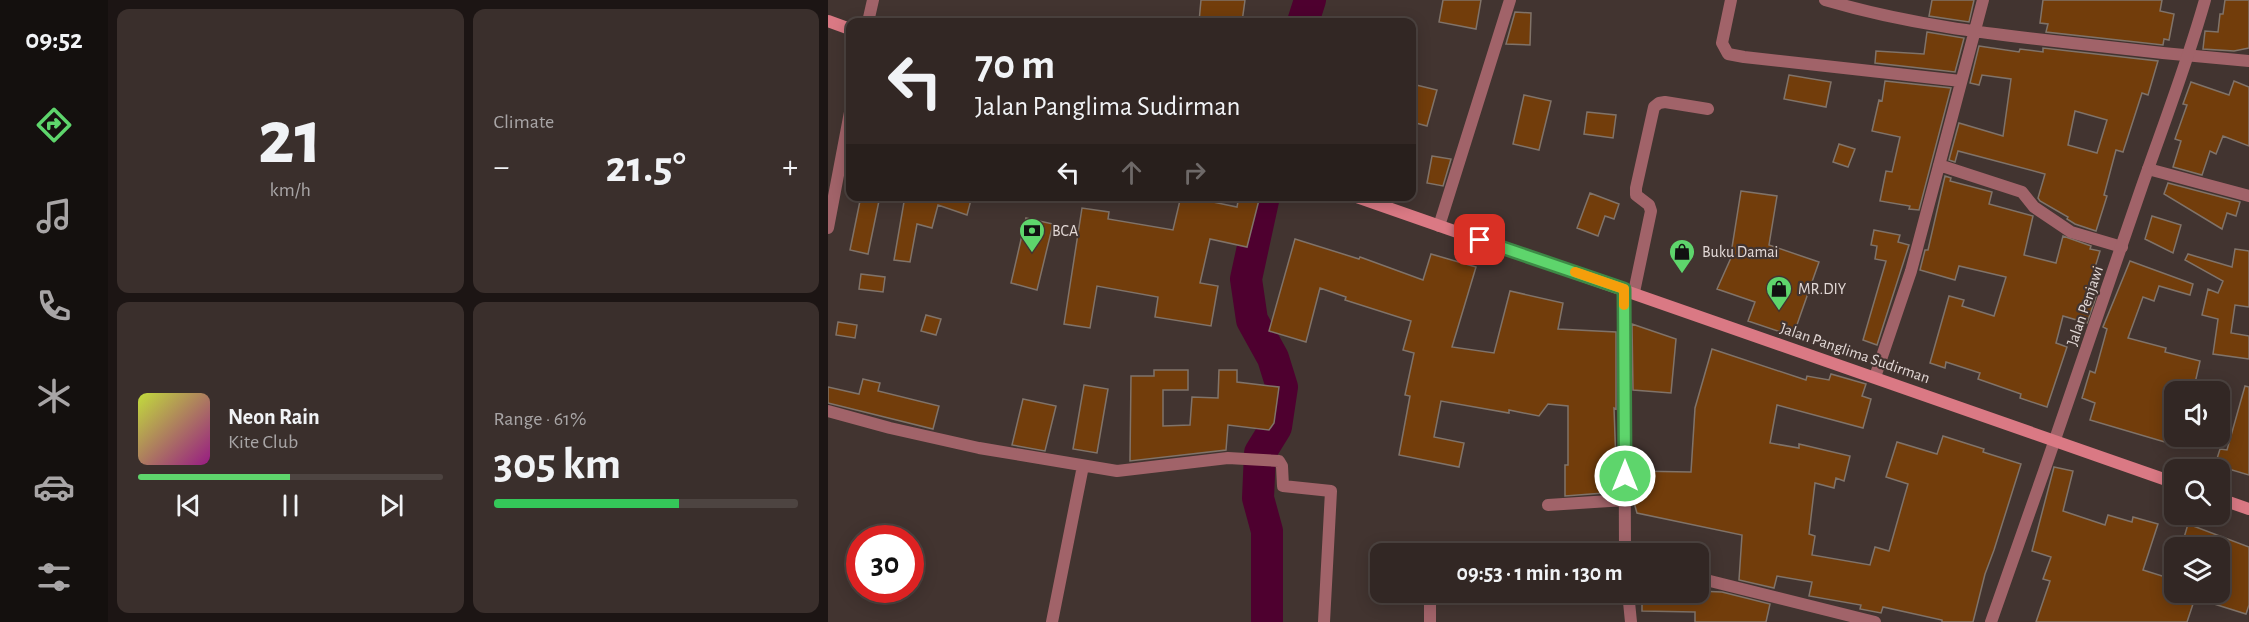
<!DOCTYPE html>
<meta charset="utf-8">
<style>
:root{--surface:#322724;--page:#3a2f2c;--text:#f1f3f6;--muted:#a8a5a6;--line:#4d4441;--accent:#5ed56c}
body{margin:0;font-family:"Alegreya Sans",sans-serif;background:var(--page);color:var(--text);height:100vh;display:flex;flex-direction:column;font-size:22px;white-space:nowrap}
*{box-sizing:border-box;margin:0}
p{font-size:20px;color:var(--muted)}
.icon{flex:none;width:33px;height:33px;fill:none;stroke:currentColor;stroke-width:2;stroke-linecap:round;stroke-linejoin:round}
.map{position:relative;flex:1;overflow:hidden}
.sheet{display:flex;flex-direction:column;gap:9px;padding:9px;background:#1c1514;width:720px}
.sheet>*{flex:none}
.banner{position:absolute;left:18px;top:18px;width:570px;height:183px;border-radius:12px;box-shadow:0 3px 15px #0003,0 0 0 2px var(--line);background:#322724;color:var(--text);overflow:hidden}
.buttons{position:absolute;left:1336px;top:381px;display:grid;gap:12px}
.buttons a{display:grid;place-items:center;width:66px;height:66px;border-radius:12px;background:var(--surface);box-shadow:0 3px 15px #0003,0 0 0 2px var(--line);font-size:30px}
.speed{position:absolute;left:18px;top:525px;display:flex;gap:12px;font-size:30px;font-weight:700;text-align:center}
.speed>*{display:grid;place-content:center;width:78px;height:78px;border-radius:50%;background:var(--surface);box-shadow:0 3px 15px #0003,0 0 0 2px var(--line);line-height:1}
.speed .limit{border:9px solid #d22;background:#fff;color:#111}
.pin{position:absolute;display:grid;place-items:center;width:51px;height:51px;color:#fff;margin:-26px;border-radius:12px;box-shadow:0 3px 9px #0006}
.me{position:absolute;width:66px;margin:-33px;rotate:0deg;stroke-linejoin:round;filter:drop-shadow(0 0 4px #0008)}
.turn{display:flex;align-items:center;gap:21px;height:126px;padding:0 30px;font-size:27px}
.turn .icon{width:78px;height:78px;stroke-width:2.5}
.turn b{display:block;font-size:42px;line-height:51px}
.lanes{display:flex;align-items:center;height:57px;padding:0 30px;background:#0003;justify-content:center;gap:30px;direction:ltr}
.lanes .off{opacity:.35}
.big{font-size:45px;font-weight:700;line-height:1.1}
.sheet .widget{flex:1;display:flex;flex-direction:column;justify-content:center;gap:9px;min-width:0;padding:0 21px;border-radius:12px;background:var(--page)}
.sheet .dial{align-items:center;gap:0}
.dial b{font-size:78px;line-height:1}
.song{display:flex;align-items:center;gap:18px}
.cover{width:72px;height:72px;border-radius:9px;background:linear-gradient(135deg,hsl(70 70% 55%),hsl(310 70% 35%))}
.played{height:6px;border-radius:3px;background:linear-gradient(90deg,var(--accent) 50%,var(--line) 50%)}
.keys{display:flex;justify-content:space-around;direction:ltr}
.heat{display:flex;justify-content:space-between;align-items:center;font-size:33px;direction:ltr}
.charge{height:9px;border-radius:4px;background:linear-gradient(90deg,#34c759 61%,var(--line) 0)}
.sheet .tiles{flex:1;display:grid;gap:9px;grid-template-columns:repeat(2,1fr)}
.trip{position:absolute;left:542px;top:543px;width:339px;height:60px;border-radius:12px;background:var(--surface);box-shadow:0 3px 15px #0003,0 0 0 2px var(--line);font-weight:700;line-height:60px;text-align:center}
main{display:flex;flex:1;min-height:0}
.menu{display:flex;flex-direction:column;width:108px;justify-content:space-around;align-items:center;background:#14100e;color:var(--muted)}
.menu .icon{width:42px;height:42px}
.menu .current{color:var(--accent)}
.menu b{font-size:27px;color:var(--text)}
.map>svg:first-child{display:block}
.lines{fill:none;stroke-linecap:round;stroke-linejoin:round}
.river{stroke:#4e002f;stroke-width:32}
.building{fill:#723d0b;stroke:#807369;stroke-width:1.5;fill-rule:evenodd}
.minor{stroke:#a16369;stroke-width:12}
.tertiary{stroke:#a16369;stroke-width:12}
.secondary{stroke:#da7984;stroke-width:12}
.route-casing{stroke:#3d8a46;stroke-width:15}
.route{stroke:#5ed56c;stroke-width:10}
.slow{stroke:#f59e0b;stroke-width:10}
.labels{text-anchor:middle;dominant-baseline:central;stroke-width:4.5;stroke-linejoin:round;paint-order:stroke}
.poi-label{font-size:16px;fill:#e2d8d6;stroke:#423430;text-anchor:start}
.street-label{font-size:16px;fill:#e2d8d6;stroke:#423430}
</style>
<main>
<nav class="menu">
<b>09:52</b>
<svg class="icon current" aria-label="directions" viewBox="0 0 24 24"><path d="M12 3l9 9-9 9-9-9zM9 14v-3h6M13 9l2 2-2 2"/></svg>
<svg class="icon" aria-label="music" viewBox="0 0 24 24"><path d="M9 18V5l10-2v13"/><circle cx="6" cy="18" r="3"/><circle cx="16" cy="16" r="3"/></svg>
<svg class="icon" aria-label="phone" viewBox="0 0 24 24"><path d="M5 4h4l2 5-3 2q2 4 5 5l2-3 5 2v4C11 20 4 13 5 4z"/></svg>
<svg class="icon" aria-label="climate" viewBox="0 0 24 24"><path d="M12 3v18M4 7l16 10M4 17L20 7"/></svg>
<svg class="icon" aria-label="car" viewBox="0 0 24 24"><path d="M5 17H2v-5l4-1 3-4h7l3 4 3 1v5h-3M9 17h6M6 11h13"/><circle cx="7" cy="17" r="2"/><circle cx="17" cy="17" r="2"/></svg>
<svg class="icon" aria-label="filters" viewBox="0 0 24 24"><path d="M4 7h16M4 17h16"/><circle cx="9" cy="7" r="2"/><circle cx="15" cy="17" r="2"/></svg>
</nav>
<section class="sheet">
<div class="tiles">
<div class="widget dial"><b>21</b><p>km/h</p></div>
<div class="widget"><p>Climate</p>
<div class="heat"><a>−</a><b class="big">21.5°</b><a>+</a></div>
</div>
<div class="widget">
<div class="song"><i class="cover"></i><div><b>Neon Rain</b><p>Kite Club</p></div></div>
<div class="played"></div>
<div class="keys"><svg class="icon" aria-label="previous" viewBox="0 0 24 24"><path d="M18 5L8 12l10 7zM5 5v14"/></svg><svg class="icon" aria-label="pause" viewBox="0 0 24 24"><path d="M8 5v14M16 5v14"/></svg><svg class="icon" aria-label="next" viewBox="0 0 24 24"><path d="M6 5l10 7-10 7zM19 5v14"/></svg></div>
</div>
<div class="widget"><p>Range · 61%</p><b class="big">305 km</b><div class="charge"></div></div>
</div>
</section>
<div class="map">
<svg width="1421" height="622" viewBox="0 0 1421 622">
<rect width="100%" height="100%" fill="#423430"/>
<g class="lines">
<!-- river -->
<path class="river" d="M475,22L482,0
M436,196L418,279L424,320L445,358L454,387L448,427L432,453L430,498L439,531V622"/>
</g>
<!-- building -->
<path class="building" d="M373,0H417L414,22H371Z
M615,0H653L648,29L611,22Z
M1104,0H1146L1141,22L1101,16Z
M1215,0H1334L1332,11L1346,14L1341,40L1336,39L1335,45L1218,32L1220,24L1212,23Z
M1397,0H1421V48L1406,51L1375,49L1377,31L1390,32L1392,14H1395Z
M687,12L703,13L702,45L678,44Z
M1099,32L1136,38L1127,72L1047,63L1048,51L1096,54Z
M1151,46L1191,52L1192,49L1215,52V48L1330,61L1320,95L1314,93L1295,152L1288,150L1276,195L1279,196L1268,231L1247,224L1239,219L1240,217L1212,201L1210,198L1217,174L1130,151L1127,162L1121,160L1131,123L1175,136L1183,79L1154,75L1151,85L1142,83ZM1247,111L1279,120L1269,153L1240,145Z
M961,75L1003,82L998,107L956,99Z
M1057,81L1123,88L1091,210L1081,209L1082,206L1052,201L1058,171L1064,172L1072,137L1044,131L1051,100L1054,101Z
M1406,81L1421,87V146L1395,136L1388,154L1382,151L1374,175L1345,167L1353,141L1347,139L1359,105L1355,104L1363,82L1401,95Z
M584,84L609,90L599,126L584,122Z
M696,95L723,101L711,150L685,144Z
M759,112L788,115L785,138L756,134Z
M1011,144L1027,149L1020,167L1005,162Z
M604,156L623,159L615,186L599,183Z
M1117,176L1123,178L1122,181L1164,192L1161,204L1205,216L1196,255L1228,263L1235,236L1263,246L1262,249L1272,251L1259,294L1268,297L1259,323L1235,316L1228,343L1239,347L1219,407L1192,398L1193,394L1150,379L1152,373L1118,362L1117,368L1102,363L1121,296L1136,300L1134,306L1166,316L1178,277L1131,266L1127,280L1092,270L1097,250H1100Z
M1340,183L1412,202L1408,216L1399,213L1394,229L1336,194Z
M913,191L949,196L941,245L991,262L965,336L920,321L927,302L889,289L902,260Z
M762,193L791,204L786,219L777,216L770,236L749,228Z
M33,196H52L40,254L22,250Z
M77,196H144L139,215L110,205L104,228L89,224L82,262L66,260Z
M353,196H381L380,201L409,207L411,196H432L419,247L382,239L372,283L390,286L383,326L327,317L330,297L269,286L262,328L236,324L254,208L281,212L280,219L345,230Z
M1324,216L1353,225L1345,253L1317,239Z
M198,218L225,224L209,290L183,283Z
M1046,230L1072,235L1070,242L1081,245L1049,345L1035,340L1058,261L1047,259L1049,246L1043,245Z
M467,239L531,259L532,257L595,280L603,254L648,267L624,347L666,353L682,291L735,303L730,329L788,332V409L786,408L789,492L737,496V465H740V406L720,404L711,416L681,410V413L613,401L606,437L636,443L631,467L571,455L582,396L577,395L586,353L575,350L583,321L517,300L518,297L492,288L478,342L441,331Z
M1407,249L1421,251V307L1407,305L1403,333L1421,336V359L1385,354L1390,319L1374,315L1380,289L1390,293L1395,281L1357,260L1360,254L1404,267Z
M1302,261L1365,284L1362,295L1331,286L1326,301L1315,297L1300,338L1338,348L1337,352L1372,361L1365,392H1347V445L1262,420L1267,403L1254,398L1262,371L1267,373L1279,329L1275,327Z
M33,274L57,277L55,292L31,289Z
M98,315L113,319L108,335L93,331Z
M10,322L29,325L27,338L8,335Z
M804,324L848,339L843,393L805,390Z
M884,349L978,380L979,376L1001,380L1003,374L1038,384L1034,396L1043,399L1035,428L949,405L942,443L971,448V444L1022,456L1016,481L1008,478L1006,488L987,483L981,534L987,536L984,555L1042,565L1047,547L1061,551L1080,484L1058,477L1069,442L1109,454L1115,436L1156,449L1155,452L1193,464L1166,550L1157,574L1145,622H1114V620L1055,607L1053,613L1032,609L1033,605L981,596L984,582L949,576L946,588L911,580L914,535L809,513L805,499V471L863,472L867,408Z
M326,370H360V390H335V426L362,425L364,397L390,398L391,370H409V382L451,387L446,423L441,430L400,425L398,450L302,461L303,376H326Z
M35,379L52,383L50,391L111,406L105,429L0,403V387L31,394Z
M256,385L280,389L269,453L245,449Z
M1417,386L1421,387V475L1387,465L1392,449L1399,450Z
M195,399L228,406L217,451L184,445Z
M1226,467L1245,471L1235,511L1277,525L1280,515L1304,522L1305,517L1330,524L1315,570L1347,580V592H1392V548H1353L1360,524L1421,547V605L1418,614L1367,598L1359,622H1208L1222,581L1215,579L1223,557L1204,551Z
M870,591L894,592L942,604L938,622H867V612L814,611V592Z"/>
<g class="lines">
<!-- minor -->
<path class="minor" d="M903,0L894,43L900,54L916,57L1133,81
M997,0C1078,24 1160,34 1244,43C1303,50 1362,56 1421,61
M1111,165L1194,192L1206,207L1243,232L1294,247
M1320,169L1421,196
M611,226L682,0
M796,289L797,554
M806,292L823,211L821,205L808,195V188L826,107L831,103L837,102L880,109
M1047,377L1083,271L1155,0
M0,411L62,428L151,448L289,471L400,458L451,461L454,466L455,486L503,491L496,622
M720,505L797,500
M870,578L1047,622
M602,592V622
M800,592L803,622
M224,622L255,466"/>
<!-- tertiary -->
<path class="tertiary" d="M40,22L45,0
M0,228L22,112
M1163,622C1214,478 1264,334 1313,189C1335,126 1359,64 1377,0"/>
<!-- secondary -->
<path class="secondary" d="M0,21L22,29
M526,196L1347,483
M1392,499L1421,509"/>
</g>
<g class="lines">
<defs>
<path id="route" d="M652,240L796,289L797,476"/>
</defs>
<!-- route casing -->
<use href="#route" class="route-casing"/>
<!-- route -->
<use href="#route" class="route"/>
<!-- slow -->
<path class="slow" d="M747,272L796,289V305"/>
</g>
<!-- icons -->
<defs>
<symbol id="bank-pin" viewBox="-11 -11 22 30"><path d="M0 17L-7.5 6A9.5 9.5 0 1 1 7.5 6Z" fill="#5ed56c" stroke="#423430"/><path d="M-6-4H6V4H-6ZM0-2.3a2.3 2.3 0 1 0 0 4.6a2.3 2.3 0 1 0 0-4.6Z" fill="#111"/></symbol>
<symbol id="shop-pin" viewBox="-11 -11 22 30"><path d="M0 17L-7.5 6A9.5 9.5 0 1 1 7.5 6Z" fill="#5ed56c" stroke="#423430"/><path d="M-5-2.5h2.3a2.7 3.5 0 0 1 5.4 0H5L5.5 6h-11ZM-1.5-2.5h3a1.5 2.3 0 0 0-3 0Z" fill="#111"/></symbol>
</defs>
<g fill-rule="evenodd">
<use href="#bank-pin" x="189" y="216" width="30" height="40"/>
<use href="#shop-pin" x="839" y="237" width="30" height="40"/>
<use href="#shop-pin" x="936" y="274" width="30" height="40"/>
</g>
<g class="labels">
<!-- poi labels -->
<g class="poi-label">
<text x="224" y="231">BCA</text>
<text x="874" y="252">Buku Damai</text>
<text x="970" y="289">MR.DIY</text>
</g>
<!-- street labels -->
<g class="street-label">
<text transform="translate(1257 306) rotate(-71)">Jalan Penjawi</text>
<text transform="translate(1027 353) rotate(19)">Jalan Panglima Sudirman</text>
</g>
</g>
</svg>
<div class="buttons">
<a><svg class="icon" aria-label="sound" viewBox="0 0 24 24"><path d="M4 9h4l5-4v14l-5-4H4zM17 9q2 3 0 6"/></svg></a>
<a><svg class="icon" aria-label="search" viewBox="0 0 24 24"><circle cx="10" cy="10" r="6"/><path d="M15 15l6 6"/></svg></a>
<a><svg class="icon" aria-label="layers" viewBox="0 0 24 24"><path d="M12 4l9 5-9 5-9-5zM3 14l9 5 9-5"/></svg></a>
</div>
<div class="speed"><div class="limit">30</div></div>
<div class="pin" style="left:652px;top:240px;background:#d93025"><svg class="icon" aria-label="arrive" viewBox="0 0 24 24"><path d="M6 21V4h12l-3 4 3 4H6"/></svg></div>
<svg class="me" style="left:797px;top:476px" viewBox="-20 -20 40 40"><circle r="17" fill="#5ed56c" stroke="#fff" stroke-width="3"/><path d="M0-11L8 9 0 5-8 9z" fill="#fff"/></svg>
<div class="trip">09:53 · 1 min · 130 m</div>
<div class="banner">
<div class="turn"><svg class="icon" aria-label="left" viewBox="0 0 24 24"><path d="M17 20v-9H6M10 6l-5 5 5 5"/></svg><div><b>70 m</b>Jalan Panglima Sudirman</div></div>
<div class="lanes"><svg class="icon" aria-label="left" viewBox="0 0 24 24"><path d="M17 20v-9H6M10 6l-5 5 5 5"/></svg><svg class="icon off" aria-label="ahead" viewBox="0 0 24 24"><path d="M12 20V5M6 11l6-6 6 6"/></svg><svg class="icon off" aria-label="right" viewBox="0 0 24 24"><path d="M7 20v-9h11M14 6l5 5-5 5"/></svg></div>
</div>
</div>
</main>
